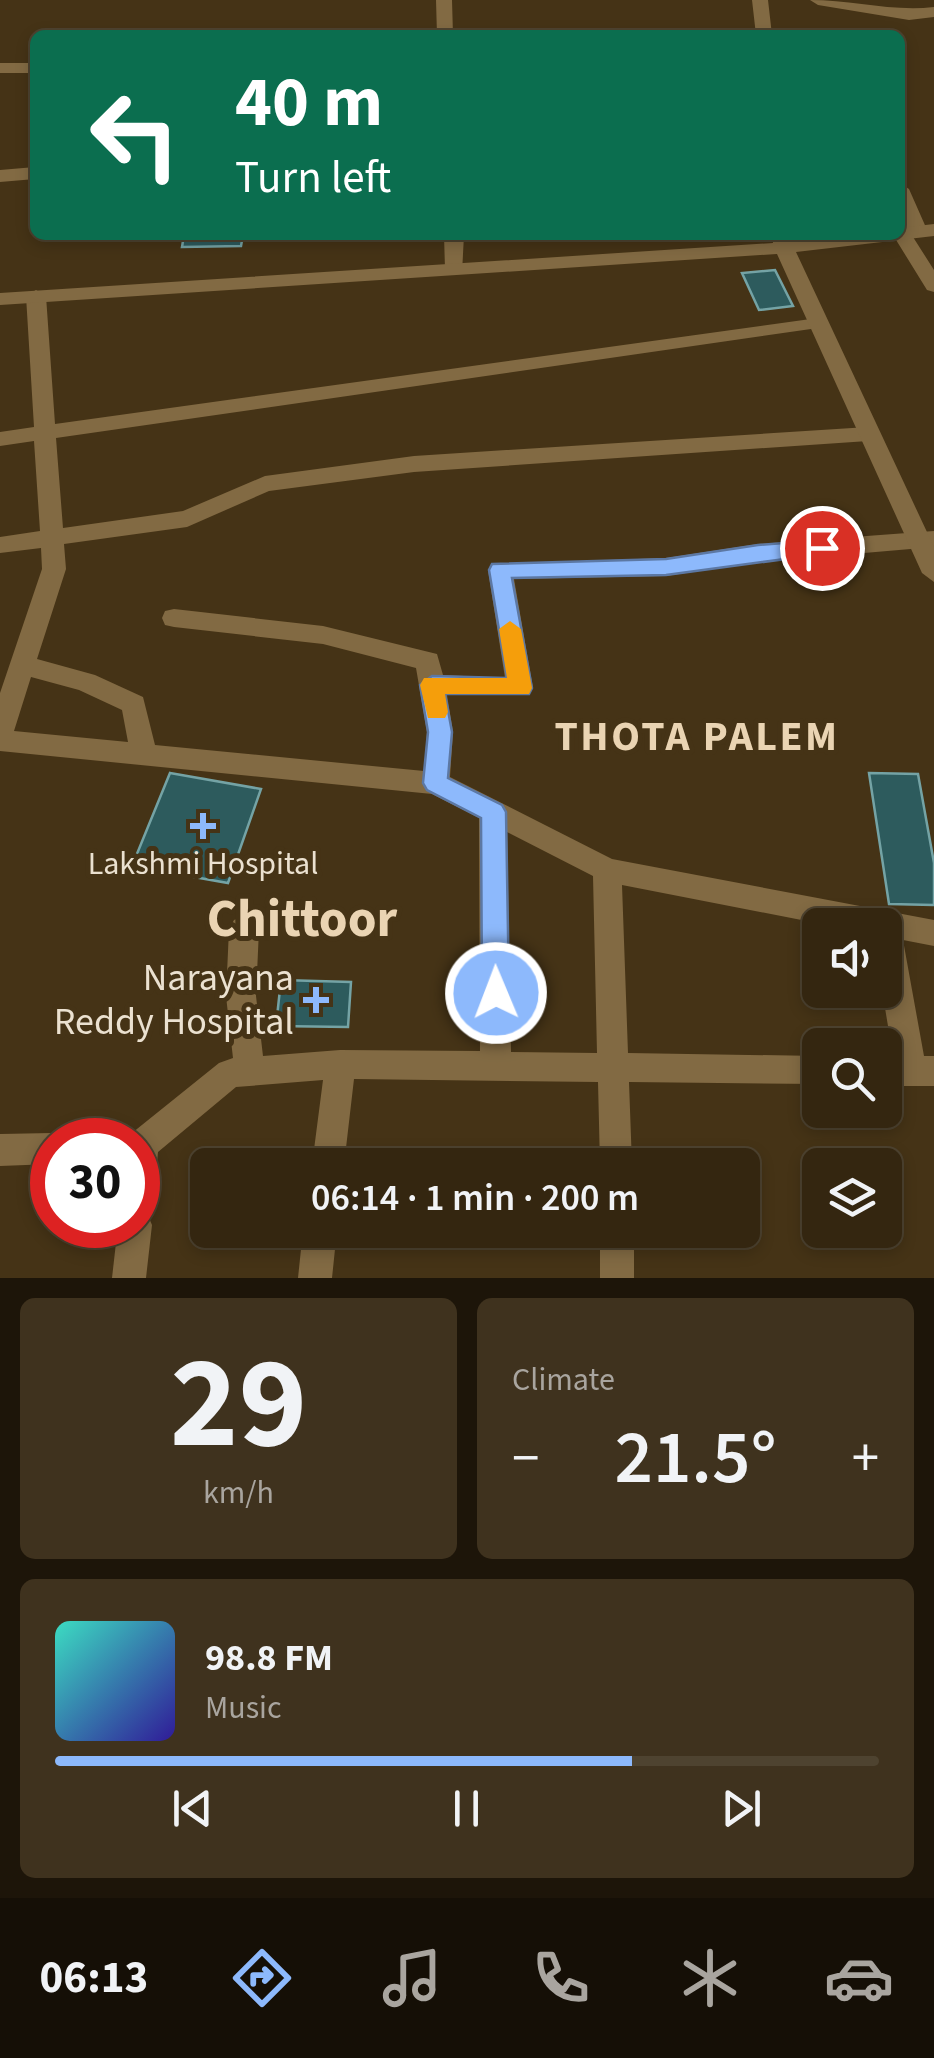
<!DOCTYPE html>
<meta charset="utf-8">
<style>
:root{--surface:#342610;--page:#3f321e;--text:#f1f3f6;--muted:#a9a59f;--line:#4e4330;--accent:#8db9fc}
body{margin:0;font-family:"Source Sans 3",sans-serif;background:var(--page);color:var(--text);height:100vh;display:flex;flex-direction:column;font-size:38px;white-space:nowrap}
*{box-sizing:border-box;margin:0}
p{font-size:32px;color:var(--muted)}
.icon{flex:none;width:55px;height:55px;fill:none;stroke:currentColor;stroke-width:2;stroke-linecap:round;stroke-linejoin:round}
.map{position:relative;height:1278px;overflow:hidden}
.side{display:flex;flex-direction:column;gap:20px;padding:20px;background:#1d1509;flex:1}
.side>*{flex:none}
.hud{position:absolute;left:30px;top:30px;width:875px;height:210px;border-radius:15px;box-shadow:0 5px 15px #0003,0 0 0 2px var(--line);background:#0b6e4f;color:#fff;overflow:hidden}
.buttons{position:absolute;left:802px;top:908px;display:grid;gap:20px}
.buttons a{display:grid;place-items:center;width:100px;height:100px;border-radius:15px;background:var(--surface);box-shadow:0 5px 15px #0003,0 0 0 2px var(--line);font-size:50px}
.speed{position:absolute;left:30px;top:1118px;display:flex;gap:20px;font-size:50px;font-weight:700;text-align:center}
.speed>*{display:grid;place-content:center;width:130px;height:130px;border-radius:50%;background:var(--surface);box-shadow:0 5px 15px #0003,0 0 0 2px var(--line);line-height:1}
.speed .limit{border:15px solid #d22;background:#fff;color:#111}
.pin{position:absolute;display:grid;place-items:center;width:85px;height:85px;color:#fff;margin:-42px;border:5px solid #fff;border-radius:50%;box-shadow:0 2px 10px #0007}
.me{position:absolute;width:110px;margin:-55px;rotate:359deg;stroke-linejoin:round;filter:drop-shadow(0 0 8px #0008)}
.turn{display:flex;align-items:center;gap:35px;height:210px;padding:0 40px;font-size:45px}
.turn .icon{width:130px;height:130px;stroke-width:2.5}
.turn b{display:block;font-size:70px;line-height:85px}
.big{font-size:75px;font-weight:600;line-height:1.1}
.side .widget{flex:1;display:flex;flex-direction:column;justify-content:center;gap:15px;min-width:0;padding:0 35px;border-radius:15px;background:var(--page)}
.side .dial{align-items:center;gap:0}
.dial b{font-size:130px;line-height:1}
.song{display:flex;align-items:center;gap:30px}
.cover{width:120px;height:120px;border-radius:15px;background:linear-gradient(135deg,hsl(170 70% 55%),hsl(250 70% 35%))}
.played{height:10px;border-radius:5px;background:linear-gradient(90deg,var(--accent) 70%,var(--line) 70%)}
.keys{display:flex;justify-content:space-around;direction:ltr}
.heat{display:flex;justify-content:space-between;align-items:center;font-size:55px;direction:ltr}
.side .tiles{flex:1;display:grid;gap:20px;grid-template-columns:1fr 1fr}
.widget:last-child{grid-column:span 2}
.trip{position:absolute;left:190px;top:1148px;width:570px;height:100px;border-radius:15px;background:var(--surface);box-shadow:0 5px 15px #0003,0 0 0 2px var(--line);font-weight:600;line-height:100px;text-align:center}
.dock{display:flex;height:160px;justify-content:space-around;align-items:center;background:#150f06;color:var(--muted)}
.dock .icon{width:70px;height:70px}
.dock .active{color:var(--accent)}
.dock b{font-size:45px;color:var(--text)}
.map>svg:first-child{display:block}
.building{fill:#2d5b5d;stroke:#74a3a5;stroke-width:2.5}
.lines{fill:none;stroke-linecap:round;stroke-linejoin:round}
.minor{fill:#826a43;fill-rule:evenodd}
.tertiary{fill:#826a43;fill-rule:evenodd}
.route{fill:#8db9fc;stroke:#5c78a4;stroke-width:2.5}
.slow{fill:#f59e0b}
.poi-dot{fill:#8db9fc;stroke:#453316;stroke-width:4}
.labels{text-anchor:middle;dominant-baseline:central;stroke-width:10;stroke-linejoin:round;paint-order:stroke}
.poi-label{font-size:32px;fill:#ebe1d0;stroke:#453316}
.near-poi-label{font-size:38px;fill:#ebe1d0;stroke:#453316;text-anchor:end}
.district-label{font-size:42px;font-weight:bold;letter-spacing:2.5px;fill:#ead4b3;stroke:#453316}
.town-label{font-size:52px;font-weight:bold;fill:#ead4b3;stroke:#453316}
</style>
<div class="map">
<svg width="934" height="1278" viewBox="0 0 934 1278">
<rect width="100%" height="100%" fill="#453316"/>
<!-- building -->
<path class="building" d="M184,235H243L241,246L182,247Z
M775,270L793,306L759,310L742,273Z
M170,773L261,789L228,883L132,866Z
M869,773L918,774L934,863V905L889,904Z
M281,980L351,982L348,1027L276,1026Z"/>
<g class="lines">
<!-- minor -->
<path class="minor" d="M436,0H452L453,35H437Z
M810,0C852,0 893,12 934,7V17L909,20L818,5Z
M0,63H35V73H0Z
M35,167V179L0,182V170Z
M900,183L909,189L928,232L925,236L913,237L934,270V292L927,290L893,235H900V229L907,230L900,212Z
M444,235H464L462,273H448L445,269Z
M36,290L46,296L55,424L825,317L828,322L825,327L818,328L56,438L63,528L183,511L265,476L414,456L868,427L879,434L868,441L414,472L269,491L187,527L64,544L66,569L37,659L95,675L143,697L155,745L424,771L427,732L416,668L323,644L174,627L165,625L162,618L165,611L174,609L323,626L437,654L443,675L505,678L488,570L492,564L666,558L758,544L934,531V547L758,562L666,576L514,579L533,688L529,695H447L453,732L450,777L612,859L934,920V946L903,940L924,1056H934V1086H885V1056H893L882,990L885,925H827L622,885L628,1053L820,1056V1084L629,1082L632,1165H600L598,1082L354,1079L344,1165H312L323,1080L236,1087L158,1152L154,1196L150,1207L141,1211L147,1213L152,1225L146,1278H112L118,1225H138V1140H125L127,1137L219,1063L233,1058L226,996L229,929L234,920L244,916L254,920L259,929L256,996L263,1056L340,1050L480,1051L479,818L432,794L0,751V693L42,569L41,548L0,553V537L40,531L34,441L0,446V432L34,427L26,296ZM31,677L79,690L122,710L128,742L14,731ZM507,832L593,876L597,1053L511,1052Z
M52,1133L64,1140H52V1164L0,1166V1134Z
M303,1230H337L332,1278H298Z
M600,1230H634V1278H600Z"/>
<!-- tertiary -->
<path class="tertiary" d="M752,0H768L772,35H756Z
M934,224V236L796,252L934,547V582L922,573L777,254L0,305V293L773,243L772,235H792L793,241L843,235H900V228Z"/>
</g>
<!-- route -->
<path class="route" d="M822,540L833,548L830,553L666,575L512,578L532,688L529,694H445L452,732L448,778L502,805L506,812L509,993L505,1002L496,1005L486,1002L482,993L481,818L427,790L423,783L428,732L420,685L432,676L507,678L489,570L492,564L666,559L758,545Z"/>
<!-- slow -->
<path class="slow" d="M510,621L521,629L532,688L529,694H445L448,712L445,718H428L420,685L424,678H507L499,629Z"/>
<!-- markers -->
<g class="poi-dot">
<path d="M198 811h10v10h10v10h-10v10h-10v-10h-10v-10h10z"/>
<path d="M311 985h10v10h10v10h-10v10h-10v-10h-10v-10h10z"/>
</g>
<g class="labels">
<!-- poi labels -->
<g class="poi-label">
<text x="203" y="864">Lakshmi Hospital</text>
</g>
<!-- near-poi labels -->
<g class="near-poi-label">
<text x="294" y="978">Narayana<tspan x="294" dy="44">Reddy Hospital</tspan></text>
</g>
<!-- district labels -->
<g class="district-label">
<text x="697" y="737">THOTA PALEM</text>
</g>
<!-- town labels -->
<g class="town-label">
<text x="302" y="920">Chittoor</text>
</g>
</g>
</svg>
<div class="buttons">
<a><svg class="icon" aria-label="sound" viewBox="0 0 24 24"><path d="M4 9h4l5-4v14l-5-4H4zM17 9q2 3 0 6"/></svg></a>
<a><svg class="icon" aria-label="search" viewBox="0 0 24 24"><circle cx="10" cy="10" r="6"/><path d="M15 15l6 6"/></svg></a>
<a><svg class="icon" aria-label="layers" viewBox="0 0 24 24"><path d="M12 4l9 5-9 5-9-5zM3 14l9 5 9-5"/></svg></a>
</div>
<div class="speed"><div class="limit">30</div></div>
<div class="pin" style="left:822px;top:548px;background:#d93025"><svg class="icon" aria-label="arrive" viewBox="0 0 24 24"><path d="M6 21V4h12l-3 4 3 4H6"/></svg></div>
<svg class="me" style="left:496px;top:993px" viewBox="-20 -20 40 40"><circle r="17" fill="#8db9fc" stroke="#fff" stroke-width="3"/><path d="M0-11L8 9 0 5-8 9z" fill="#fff"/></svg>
<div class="trip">06:14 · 1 min · 200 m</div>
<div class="hud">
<div class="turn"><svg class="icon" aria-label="left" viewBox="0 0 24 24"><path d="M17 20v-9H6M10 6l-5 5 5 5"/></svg><div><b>40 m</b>Turn left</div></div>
</div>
</div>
<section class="side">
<div class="tiles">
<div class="widget dial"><b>29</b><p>km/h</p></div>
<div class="widget"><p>Climate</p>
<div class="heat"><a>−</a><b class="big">21.5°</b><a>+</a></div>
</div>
<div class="widget">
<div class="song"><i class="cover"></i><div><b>98.8 FM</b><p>Music</p></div></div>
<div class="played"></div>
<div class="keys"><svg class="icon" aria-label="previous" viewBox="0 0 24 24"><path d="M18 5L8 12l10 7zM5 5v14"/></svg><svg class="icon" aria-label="pause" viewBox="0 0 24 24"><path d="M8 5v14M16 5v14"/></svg><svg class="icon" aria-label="next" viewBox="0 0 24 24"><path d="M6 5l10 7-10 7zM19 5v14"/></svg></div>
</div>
</div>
</section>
<nav class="dock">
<b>06:13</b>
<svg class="icon active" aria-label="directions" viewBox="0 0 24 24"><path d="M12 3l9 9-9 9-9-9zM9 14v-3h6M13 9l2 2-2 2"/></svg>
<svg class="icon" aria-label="music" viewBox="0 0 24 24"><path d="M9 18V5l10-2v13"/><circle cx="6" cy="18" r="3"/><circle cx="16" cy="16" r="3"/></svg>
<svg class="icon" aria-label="phone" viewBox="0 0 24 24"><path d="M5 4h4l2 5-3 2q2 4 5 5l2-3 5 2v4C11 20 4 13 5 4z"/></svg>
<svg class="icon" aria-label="climate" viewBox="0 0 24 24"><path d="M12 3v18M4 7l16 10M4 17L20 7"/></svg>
<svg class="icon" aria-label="car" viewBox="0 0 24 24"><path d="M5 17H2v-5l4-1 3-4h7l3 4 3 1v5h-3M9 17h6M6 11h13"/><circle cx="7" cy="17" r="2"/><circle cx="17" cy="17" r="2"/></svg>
</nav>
